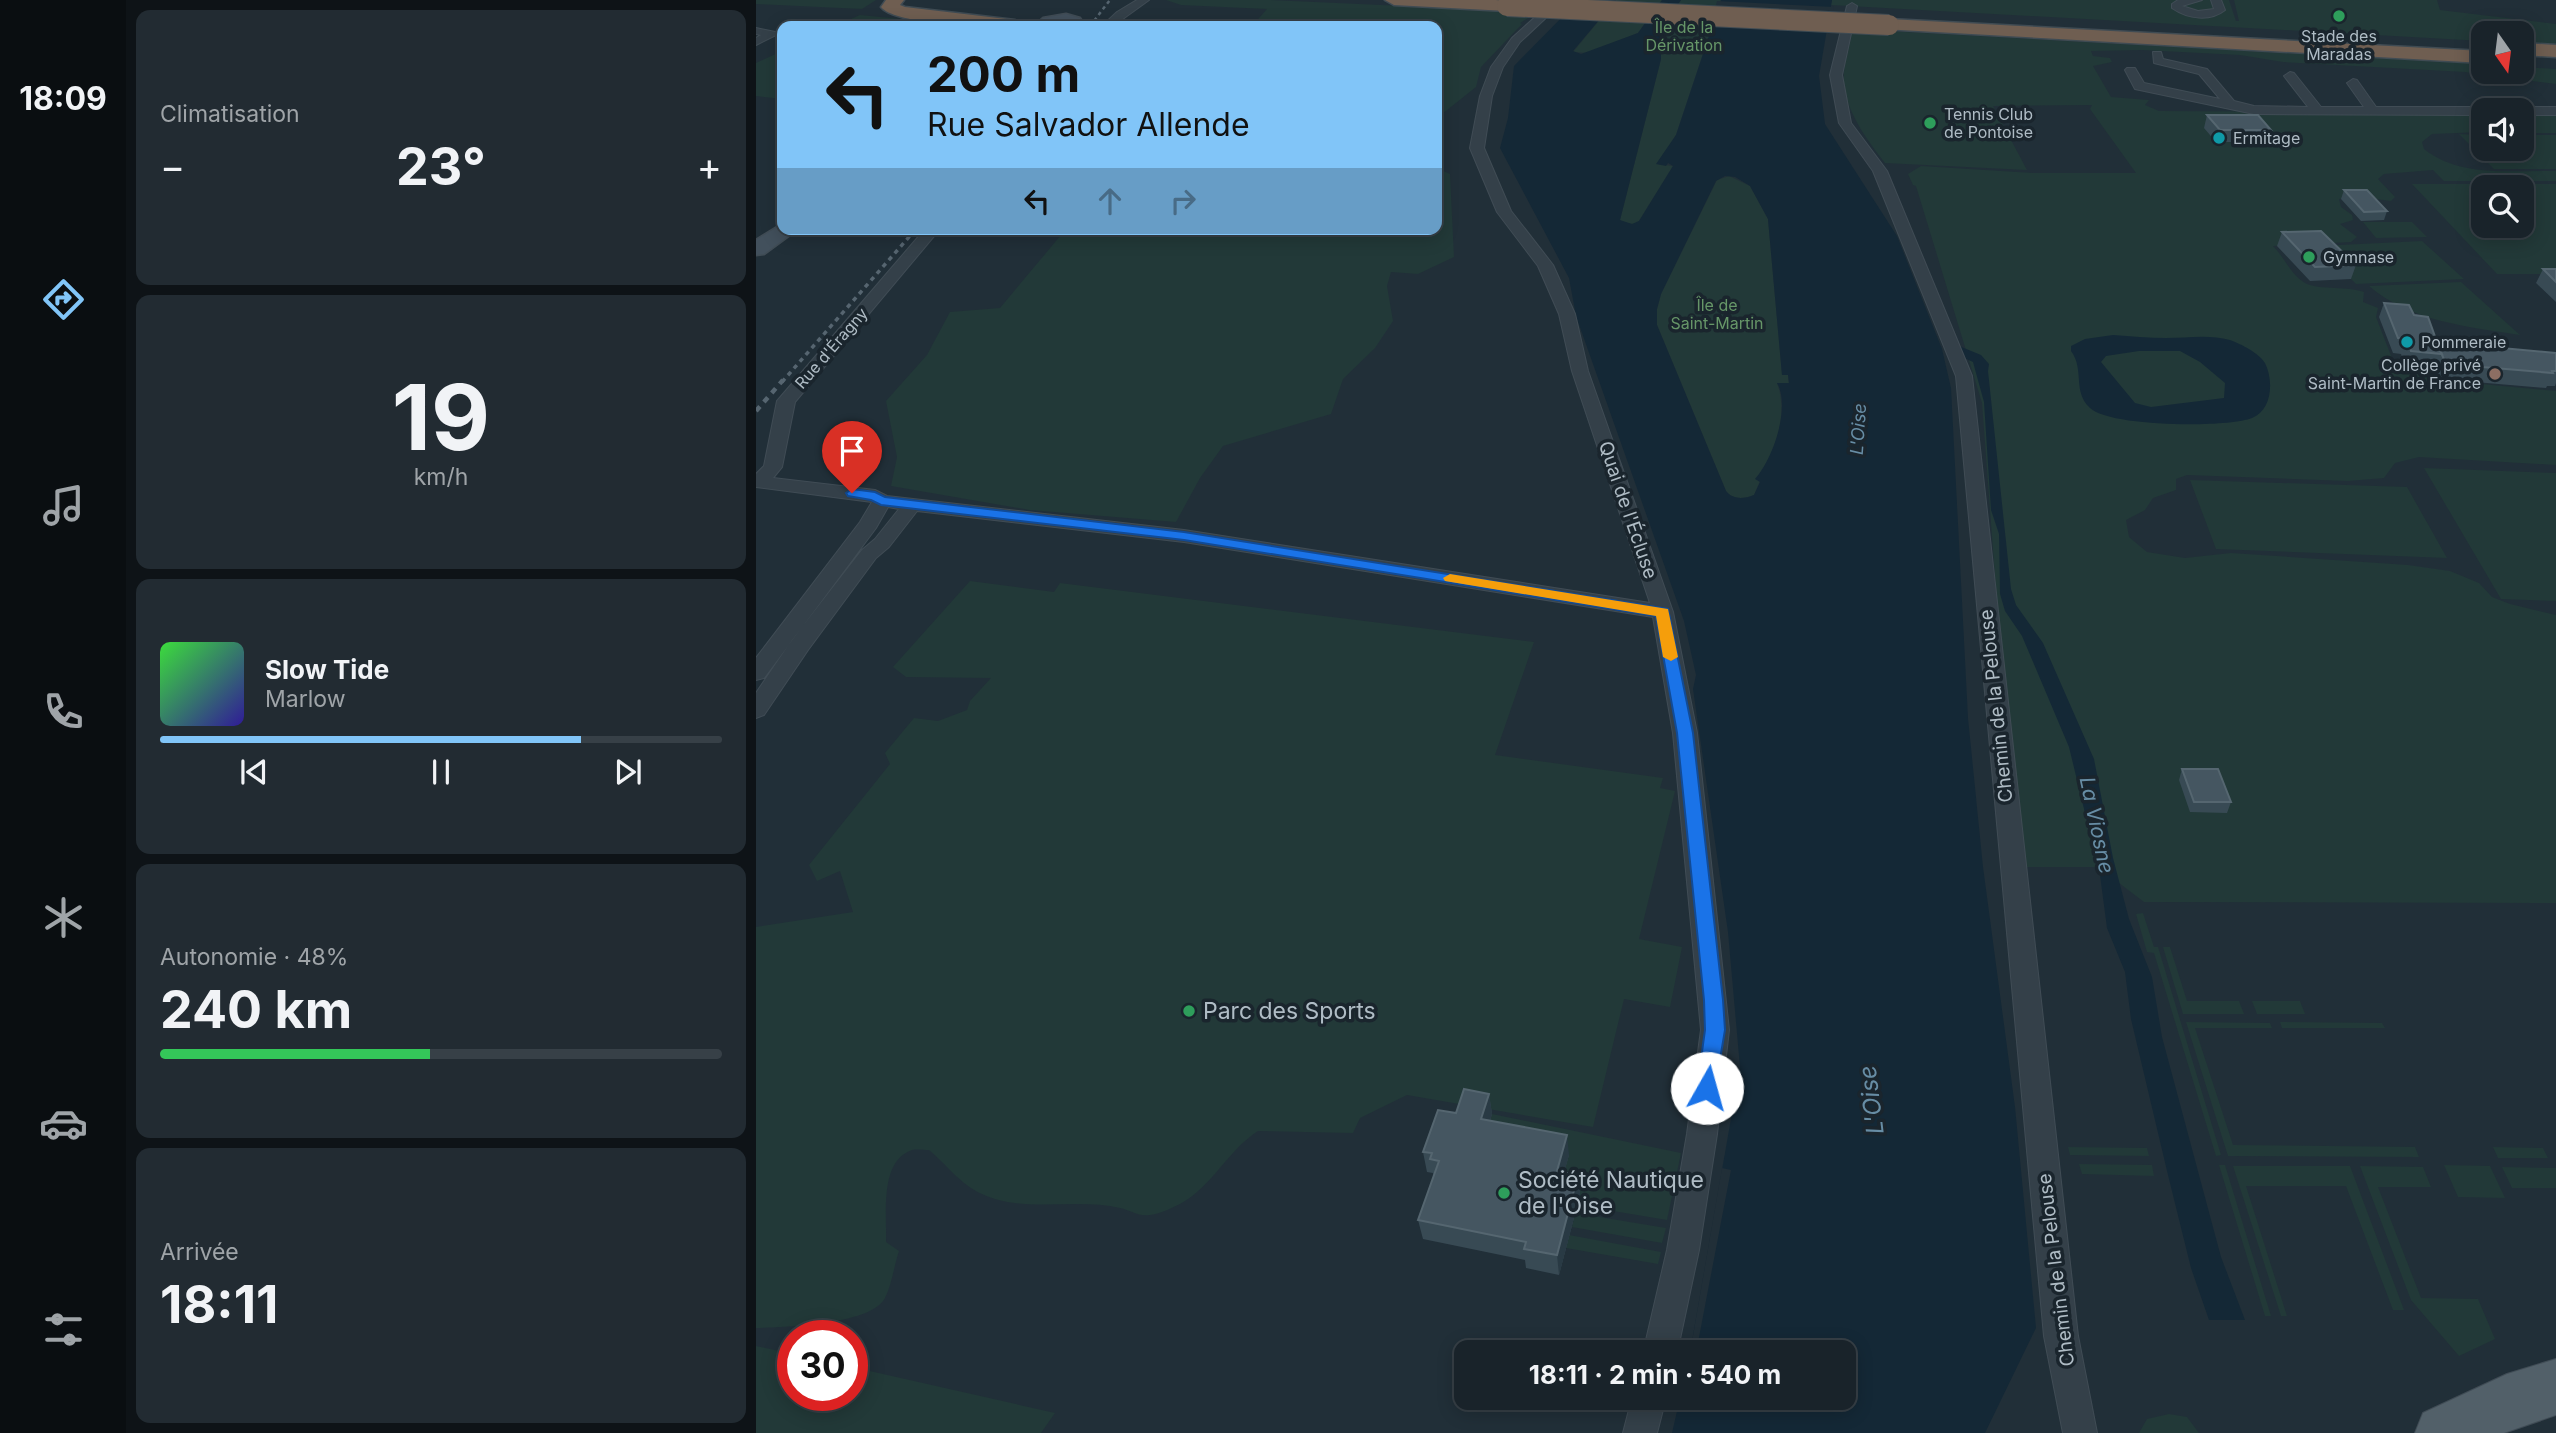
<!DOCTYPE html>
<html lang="fr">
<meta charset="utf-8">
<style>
:root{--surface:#19232a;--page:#222b32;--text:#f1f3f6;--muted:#9fa4a8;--line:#374047;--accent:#81c5f8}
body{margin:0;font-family:Inter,sans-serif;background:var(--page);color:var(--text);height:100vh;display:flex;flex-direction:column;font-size:26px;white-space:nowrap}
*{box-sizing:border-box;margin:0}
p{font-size:23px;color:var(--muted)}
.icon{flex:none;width:38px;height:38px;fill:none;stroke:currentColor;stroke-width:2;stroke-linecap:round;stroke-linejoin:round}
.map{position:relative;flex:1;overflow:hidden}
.panel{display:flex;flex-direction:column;gap:10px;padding:10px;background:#0e1317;width:630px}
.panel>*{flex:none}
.hud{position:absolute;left:21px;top:21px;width:665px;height:214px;border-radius:14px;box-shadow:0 4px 18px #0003,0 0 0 2px var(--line);background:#81c5f8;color:#111;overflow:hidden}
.needle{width:46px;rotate:166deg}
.tools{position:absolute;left:1715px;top:21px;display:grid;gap:14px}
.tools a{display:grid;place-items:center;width:63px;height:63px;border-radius:14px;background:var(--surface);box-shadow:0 4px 18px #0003,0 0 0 2px var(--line);font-size:35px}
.speed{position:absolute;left:21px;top:1320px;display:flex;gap:14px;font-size:35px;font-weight:700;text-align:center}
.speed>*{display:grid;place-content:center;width:91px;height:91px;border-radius:50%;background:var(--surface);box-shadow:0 4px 18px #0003,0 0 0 2px var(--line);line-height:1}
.speed .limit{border:10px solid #d22;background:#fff;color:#111}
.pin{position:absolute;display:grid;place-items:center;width:60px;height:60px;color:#fff;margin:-72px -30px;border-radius:50% 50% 50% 0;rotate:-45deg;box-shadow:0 0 7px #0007}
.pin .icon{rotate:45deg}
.me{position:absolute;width:77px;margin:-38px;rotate:7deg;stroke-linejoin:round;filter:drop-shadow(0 0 5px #0008)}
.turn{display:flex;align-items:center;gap:24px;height:147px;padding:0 35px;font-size:32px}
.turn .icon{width:91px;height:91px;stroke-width:2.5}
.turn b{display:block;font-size:49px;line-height:60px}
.lanes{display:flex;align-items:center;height:66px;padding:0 35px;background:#0003;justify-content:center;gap:35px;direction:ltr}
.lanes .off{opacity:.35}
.big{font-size:52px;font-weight:700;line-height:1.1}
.panel .widget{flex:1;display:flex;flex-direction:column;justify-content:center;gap:10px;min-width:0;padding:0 24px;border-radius:14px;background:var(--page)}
.panel .dial{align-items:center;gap:0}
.dial b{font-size:91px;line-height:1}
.song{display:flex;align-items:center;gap:21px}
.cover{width:84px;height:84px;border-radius:10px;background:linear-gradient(135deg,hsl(120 70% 55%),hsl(250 70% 35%))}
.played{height:7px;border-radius:4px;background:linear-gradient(90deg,var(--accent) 75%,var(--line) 75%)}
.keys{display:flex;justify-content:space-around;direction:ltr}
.heat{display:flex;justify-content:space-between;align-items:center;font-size:38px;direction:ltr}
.charge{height:10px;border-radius:5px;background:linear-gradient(90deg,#34c759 48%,var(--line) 0)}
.trip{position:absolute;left:698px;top:1340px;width:402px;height:70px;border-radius:14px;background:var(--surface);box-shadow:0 4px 18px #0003,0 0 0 2px var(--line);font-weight:700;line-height:70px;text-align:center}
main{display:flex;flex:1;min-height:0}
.tabs{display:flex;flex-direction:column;width:126px;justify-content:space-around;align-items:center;background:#0a0e11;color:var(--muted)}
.tabs .icon{width:49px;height:49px}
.tabs .active{color:var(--accent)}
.tabs b{font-size:32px;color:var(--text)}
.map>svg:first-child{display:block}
.green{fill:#223938;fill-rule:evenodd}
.water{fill:#142836;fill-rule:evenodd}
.pier{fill:#212f38}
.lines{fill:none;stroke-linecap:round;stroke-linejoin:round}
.minor-casing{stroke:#404c55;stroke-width:2}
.secondary-casing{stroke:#404c55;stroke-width:3}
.primary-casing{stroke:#404c55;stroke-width:2}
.motorway-casing{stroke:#3f4b53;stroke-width:3}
.minor{fill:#344049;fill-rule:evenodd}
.secondary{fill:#42505c;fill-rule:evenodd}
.primary{fill:#526069;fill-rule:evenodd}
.motorway{fill:#6f5e51;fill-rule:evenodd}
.rail-far2{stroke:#566570;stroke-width:2.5;stroke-dasharray:3.5 3.5;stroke-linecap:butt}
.rail-far1{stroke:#566570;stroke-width:3.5;stroke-dasharray:4.5 4.5;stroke-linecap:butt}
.rail{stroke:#566570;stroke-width:4.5;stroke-dasharray:6 6;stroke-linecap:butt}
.motorway-bridge-casing{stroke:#3f4b53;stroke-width:22;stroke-linecap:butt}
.motorway-bridge{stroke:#6f5e51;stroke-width:20}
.wall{fill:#384a54}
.shaded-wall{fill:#293a44}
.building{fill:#455661;stroke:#556670;stroke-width:2}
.route{fill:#1a73e8;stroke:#114b97;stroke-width:2}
.slow{fill:#f59e0b}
.leisure-dot{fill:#2e9e5b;stroke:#1a252d;stroke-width:2.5}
.culture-dot{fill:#0f9aa8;stroke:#1a252d;stroke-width:2.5}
.education-dot{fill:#8d6e63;stroke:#1a252d;stroke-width:2.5}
.labels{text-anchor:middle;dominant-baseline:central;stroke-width:7;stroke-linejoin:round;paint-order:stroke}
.far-park-label{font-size:16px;fill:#669668;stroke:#1a252d}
.far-poi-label{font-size:16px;fill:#afbcc5;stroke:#1a252d;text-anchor:start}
.far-street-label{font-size:16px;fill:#afbcc5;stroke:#1a252d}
.far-water-label{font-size:18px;font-style:italic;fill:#678da5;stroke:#1a252d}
.street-label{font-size:19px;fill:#afbcc5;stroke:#1a252d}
.water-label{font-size:21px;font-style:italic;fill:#678da5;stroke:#1a252d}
.near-poi-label{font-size:23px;fill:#afbcc5;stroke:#1a252d;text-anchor:start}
.near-water-label{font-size:24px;font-style:italic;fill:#678da5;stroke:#1a252d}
</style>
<main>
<nav class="tabs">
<b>18:09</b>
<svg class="icon active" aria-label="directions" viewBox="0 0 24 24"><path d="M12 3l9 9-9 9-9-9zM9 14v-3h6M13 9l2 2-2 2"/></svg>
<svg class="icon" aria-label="music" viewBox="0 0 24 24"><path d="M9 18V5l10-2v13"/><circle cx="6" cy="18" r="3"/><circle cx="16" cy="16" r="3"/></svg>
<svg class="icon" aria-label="phone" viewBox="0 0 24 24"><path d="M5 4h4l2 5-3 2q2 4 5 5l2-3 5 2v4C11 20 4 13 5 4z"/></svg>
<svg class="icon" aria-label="climate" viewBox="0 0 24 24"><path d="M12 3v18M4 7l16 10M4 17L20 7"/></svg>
<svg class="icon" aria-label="car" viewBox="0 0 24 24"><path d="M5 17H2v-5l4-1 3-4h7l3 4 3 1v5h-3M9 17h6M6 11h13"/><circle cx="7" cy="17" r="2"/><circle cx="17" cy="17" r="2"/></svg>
<svg class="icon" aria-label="filters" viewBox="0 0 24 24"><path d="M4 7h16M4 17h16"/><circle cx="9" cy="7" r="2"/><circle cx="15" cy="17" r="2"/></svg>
</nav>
<section class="panel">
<div class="widget"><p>Climatisation</p>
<div class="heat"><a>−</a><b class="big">23°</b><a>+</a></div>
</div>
<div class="widget dial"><b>19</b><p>km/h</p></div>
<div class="widget">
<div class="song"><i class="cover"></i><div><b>Slow Tide</b><p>Marlow</p></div></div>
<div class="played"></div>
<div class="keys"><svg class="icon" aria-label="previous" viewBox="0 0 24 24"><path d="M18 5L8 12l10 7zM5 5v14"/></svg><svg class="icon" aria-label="pause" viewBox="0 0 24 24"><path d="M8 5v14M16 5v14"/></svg><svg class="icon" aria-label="next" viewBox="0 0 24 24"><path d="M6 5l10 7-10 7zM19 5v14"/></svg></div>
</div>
<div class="widget"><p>Autonomie · 48%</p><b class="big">240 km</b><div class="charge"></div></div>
<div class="widget"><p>Arrivée</p><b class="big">18:11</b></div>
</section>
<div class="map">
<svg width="1800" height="1433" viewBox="0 0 1800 1433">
<rect width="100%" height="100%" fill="#212f38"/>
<!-- green -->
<path class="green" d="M0,0H120L106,9L0,4Z
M410,0H514L782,12L764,23L766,24L725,67L720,87L681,118V26H496L511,9L425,5Z
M860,0H906L882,33L831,53L817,52Z
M925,0H965L920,135L901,164L917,166L883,221L878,224L867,223L864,220L905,59L904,29Z
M1076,0H1473L1480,21H1483L1478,0H1681L1684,10L1800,24V46L1766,44V33H1727V41L1075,5Z
M104,15L216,26H79Z
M1096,29L1727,64V72H1766V67L1800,69V84L1709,72L1527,62L1484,55L1386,50L1335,51L1337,56L1354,58L1356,62L1337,66L1355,97L1393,100L1389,105L1403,111L1727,113V132L1676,134L1666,142L1668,149C1704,178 1756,170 1800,171V181H1688L1677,170L1628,174L1622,179L1639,197L1635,201L1604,197L1583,199L1585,207L1596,215L1597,220L1584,224L1601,237L1595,242L1517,246C1529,258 1536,277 1551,284C1566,290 1591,286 1608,292L1607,302L1622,308L1620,317L1639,366L1677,370L1683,380L1800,391V465L1663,457L1639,463L1628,478L1592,481L1431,475L1420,479V490L1397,498L1389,510L1370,520L1373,537L1391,552L1429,558L1475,553L1652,565L1694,571L1723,583L1736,597L1754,604L1800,615V903L1388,902L1342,867H1270L1247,683L1226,403L1160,186L1157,185L1152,174L1165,166L1277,173H1380L1334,109L1336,105L1237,106L1271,170L1129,163C1110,138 1085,106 1088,72C1089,60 1095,44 1096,29Z
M26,51V99L0,96V63Z
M1766,114H1800V133H1766Z
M1703,134L1727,135V149H1766V135H1800V169H1738Z
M681,168L694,174L698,257L662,274L635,272L631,286L637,321L619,348L587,379L575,414L467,446L444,478L420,522L274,510L135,486L141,457L130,401L171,355L194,312L244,308L310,229H681Z
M973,176L994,186L1012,219L1026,374L1032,375L1033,384L1021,383C1033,413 1019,455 1000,479L1004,481L998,495C988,499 977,500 970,491L901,325V309L905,294L961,180Z
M1656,184H1800V274H1741ZM1727,187H1766V226H1727Z
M1607,222H1656L1671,237L1620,238Z
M1666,241L1708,279L1600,284L1563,246Z
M1705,282L1764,335C1713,327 1653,321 1613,286Z
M1668,468L1800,473V601L1745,599Z
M1434,480L1651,487L1691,558L1460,549Z
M214,581L298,592L304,583L778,642L739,755L907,778L904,788L919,791L883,939L926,947L914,1007L868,999L837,1127L651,1095L604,1118L597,1133L502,1131C472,1150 456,1187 424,1204C416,1208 403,1214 394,1215C383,1217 374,1210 364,1208C320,1197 268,1214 226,1194C205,1185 190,1164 173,1150C168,1150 161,1149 156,1150C123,1161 131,1215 130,1242L143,1251C138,1266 136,1284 129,1298C115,1325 28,1327 0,1328V927L97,912L84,871L61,881L53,865L134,764L129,753L158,718L182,721L211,710L214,701L235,678L150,677L137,667Z
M1387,913L1398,947H1402L1465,1155L1460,1156L1398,953L1391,952L1380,914Z
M1407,947H1414L1431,1001H1483L1488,1014H1427Z
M1496,1001H1544L1549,1014H1501Z
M1430,1022L1514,1023L1516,1028H1439L1477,1145L1659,1147L1663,1157L1472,1156Z
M1524,1022L1626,1023L1629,1028H1526Z
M736,1114L925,1153L911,1220L821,1205L728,1139Z
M1312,1147L1391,1148L1393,1156L1314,1155Z
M1737,1147L1787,1148L1792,1158H1742Z
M1323,1164L1396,1165L1398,1176L1326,1174Z
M1463,1165H1469L1515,1316H1509Z
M1688,1165L1734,1166L1749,1198L1702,1197Z
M1477,1166H1594L1648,1310H1637L1590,1186H1490L1531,1316H1525Z
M1604,1166L1667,1167L1675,1187H1622L1665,1298L1722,1299L1739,1339L1703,1356L1655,1300Z
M1746,1167L1800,1168V1188H1756Z
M819,1213L910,1228L906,1243L816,1227Z
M813,1235L905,1252L902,1264L810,1248Z
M0,1346L37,1354V1395H96V1367L299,1413L285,1433H0Z
M1413,1414L1431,1417L1443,1433H1383L1391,1419Z"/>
<!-- water -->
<path class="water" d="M823,0H860L817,51L825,54L882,33L906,0H925L904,29L905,59L864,220L876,224L883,221L917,166L912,163L910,166L900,164L920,135L965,0H1076L1063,76L1069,124L1141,236L1186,349L1195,388L1212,718L1227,867L1259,1107L1280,1328L1229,1433H916L924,1398H1088V1353H934L984,1067L972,932L937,689L940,675L928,621L820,316L813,278L744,148L752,118L758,66ZM969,176L979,177L994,186L1012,219L1026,375H1032L1033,383H1021C1035,407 1017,459 999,479L1004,482L998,495C988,499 977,500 970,491L901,325V309L905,294L960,181Z
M1357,335C1375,336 1393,338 1410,338C1431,338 1453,334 1474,340C1485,344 1503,353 1509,363C1518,381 1516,410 1496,418C1471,428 1354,427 1334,408C1316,391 1329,370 1315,351V346L1329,339ZM1383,351H1424L1444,362L1469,383L1468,398L1395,407L1379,403L1345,362L1350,356Z
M1203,346L1225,355L1233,364L1232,371L1255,589L1260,605L1287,643L1338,759L1357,858L1373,919L1396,977L1406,1037L1465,1257L1489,1320H1453L1435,1268L1412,1175L1375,1019L1369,972L1351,928L1344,875L1313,747L1266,636L1249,611L1244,594L1243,534L1235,510L1228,402L1217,362L1202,355Z"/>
<!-- pier -->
<path class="pier" d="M961,1L1078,7L1076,15L959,9Z
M966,1168L975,1170L940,1353H934Z"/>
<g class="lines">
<defs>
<path id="minor" d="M381,0H393L357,26H346L361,12Z
M798,0H809L764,42L747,67L736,96L728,148L755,211L797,265L819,314L832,371L917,612L941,733L973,1030L961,1134L943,1250L921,1353H887L911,1250L931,1134L945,1030L917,733L897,617L428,542L161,511L133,547L120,558L52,650L8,715L0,718V693L36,640L106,550L119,539L143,509L132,507L120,528L8,678L0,680V658L104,522L116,502L0,487V474L8,466L21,401L169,229H184L39,402L26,467L17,478L119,490L131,496L428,530L894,603L816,371L803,314L782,266L741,212L714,148L724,96L735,67L756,38Z
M1422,0H1446L1426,6L1442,11L1458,9L1455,0H1465L1469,10C1454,22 1432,19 1416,8V4Z
M1096,3L1101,6L1086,75L1095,123L1131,171L1216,376L1322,1336L1341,1433H1307L1288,1336L1200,376L1117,171L1083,123L1074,75L1091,6Z
M0,28L24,33L0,45V38L5,35L0,34Z
M1397,52H1405L1407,59L1451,69L1478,101L1498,106L1552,107L1528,76L1534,72L1538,73L1565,107H1608L1591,83L1597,79L1601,80L1620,107H1727L1733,110H1727V115L1498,114L1379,89L1369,70L1371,68H1379L1388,83L1464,99L1443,74L1398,63Z
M1766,107H1800V115H1766V110H1760Z
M876,1398H910L901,1433H867Z"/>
<path id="secondary" d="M310,14L324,18L326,21L323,26H307L308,24L305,23L278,26L287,18Z
M26,224V229H42L8,254L0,255V240Z"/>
<path id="primary" d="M1800,1359V1415L1748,1433H1659L1667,1413L1751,1374Z"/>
<path id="motorway" d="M130,0H148L144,5L149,7L259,20L268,26C242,27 140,26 125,7Z
M629,0H740L757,2L760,6L751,11L638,5Z
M1133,19L1727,51V63L1126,29L1124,25Z
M1766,43L1800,45V57L1766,55Z"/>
</defs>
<!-- minor casing -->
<use href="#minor" class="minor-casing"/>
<!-- secondary casing -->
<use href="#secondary" class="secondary-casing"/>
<!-- primary casing -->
<use href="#primary" class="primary-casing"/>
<!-- motorway casing -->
<use href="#motorway" class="motorway-casing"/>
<!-- minor -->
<use href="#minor" class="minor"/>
<!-- secondary -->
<use href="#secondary" class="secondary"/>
<!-- primary -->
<use href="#primary" class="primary"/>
<!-- motorway -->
<use href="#motorway" class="motorway"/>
<!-- rail-far2 -->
<path class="rail-far2" d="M334,26L354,0"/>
<!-- rail-far1 -->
<path class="rail-far1" d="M26,382L160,229"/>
<!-- rail -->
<path class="rail" d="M0,411L27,380"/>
<defs>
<path id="motorway-bridge" d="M751,6L1133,25"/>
</defs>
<!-- motorway-bridge casing -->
<use href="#motorway-bridge" class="motorway-bridge-casing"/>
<!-- motorway-bridge -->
<use href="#motorway-bridge" class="motorway-bridge"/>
</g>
<!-- wall -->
<path class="wall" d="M1451,115L1515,130L1511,142H1460L1448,128Z
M1588,190L1631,211L1628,220L1605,221L1585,199Z
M1526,232L1600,265L1595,279L1554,281L1521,246Z
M1787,269H1800V302L1780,283Z
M1628,303L1658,315L1681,342L1800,353V383L1799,386H1791L1790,388L1684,379L1680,368L1649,366L1645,354L1637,353L1623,317Z
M1426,769L1475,802L1471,813L1434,812L1423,780Z
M733,1094L736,1114L734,1121L813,1155L808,1172L822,1175L824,1195L803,1275L770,1268L769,1260L667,1239L662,1220L678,1175L677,1173L671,1172L667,1152L700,1113Z"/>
<!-- shaded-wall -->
<path class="shaded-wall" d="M733,1094L736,1114L728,1139L725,1119Z
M811,1135L813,1155L803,1191L801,1171Z
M822,1175L824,1195L803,1275L801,1255Z"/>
<!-- building -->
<path class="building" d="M1451,115H1502L1515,130H1464Z
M1588,190H1611L1631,211L1608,212Z
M1565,231L1600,265L1559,267L1526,232Z
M1787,269H1800V282Z
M1628,303L1653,305L1658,315L1672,317L1681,342L1800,353V371H1796L1797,373L1690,364L1683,348L1686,354L1655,351L1651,339L1642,338Z
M1426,769H1462L1475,802H1438Z
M708,1089L733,1094L725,1119L811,1135L801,1171L822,1175L801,1255L768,1249L770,1242L662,1220L683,1161L674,1159L676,1153L667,1152L682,1110L700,1113Z"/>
<!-- route -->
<path class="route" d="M96,489L119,492L129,497L428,532L912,609L937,733L967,1000L969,1030L958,1095L951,1097L944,1095L941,1088L949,1030L948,1000L921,733L900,616L428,540L125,505L115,500L92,496L90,493Z"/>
<!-- slow -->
<path class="slow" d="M694,574L912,609L922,657L915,661L907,657L900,616L689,581L687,578Z"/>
<!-- markers -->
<g class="leisure-dot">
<circle cx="1583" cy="16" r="7"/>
<circle cx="1174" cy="123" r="7"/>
<circle cx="1553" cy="257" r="7"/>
<circle cx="433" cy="1011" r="7"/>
<circle cx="748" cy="1193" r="7"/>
</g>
<g class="culture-dot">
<circle cx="1463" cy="138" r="7"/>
<circle cx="1651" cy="342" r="7"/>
</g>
<circle class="education-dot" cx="1739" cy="374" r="7"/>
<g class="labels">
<!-- far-park labels -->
<g class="far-park-label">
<text x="928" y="27">Île de la<tspan x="928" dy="18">Dérivation</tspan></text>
<text x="961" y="305">Île de<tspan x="961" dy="18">Saint-Martin</tspan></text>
</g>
<!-- far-poi labels -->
<g class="far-poi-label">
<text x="1583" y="36" text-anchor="middle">Stade des<tspan x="1583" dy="18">Maradas</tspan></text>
<text x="1188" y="114">Tennis Club<tspan x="1188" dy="18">de Pontoise</tspan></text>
<text x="1477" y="138">Ermitage</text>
<text x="1567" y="257">Gymnase</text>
<text x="1665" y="342">Pommeraie</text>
<text x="1725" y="365" text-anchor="end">Collège privé<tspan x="1725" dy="18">Saint-Martin de France</tspan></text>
</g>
<!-- far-street labels -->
<g class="far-street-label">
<text transform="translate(75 348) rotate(-49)">Rue d'Éragny</text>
</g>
<!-- far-water labels -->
<g class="far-water-label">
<text transform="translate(1102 429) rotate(-86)">L'Oise</text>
</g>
<!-- street labels -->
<g class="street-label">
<text transform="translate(872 510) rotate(71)">Quai de l'Écluse</text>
<text transform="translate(1240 706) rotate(-96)">Chemin de la Pelouse</text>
<text transform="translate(1300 1270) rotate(-97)">Chemin de la Pelouse</text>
</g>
<!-- water labels -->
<g class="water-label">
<text transform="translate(1341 825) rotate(78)">La Viosne</text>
</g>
<!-- near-poi labels -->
<g class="near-poi-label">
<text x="447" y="1011">Parc des Sports</text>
<text x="762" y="1180">Société Nautique<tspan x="762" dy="26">de l'Oise</tspan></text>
</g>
<!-- near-water labels -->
<g class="near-water-label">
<text transform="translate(1115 1100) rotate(-97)">L'Oise</text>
</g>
</g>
</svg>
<div class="tools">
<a><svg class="needle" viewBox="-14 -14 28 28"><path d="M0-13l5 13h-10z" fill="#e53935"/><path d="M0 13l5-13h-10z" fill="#9fa4a8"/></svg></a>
<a><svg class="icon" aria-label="sound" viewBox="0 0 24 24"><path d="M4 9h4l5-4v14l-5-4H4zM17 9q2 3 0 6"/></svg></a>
<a><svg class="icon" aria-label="search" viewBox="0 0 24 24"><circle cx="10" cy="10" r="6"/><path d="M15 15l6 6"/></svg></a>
</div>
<div class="speed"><div class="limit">30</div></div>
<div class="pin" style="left:96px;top:493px;background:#d93025"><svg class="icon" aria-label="arrive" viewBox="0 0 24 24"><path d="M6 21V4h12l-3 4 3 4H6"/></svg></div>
<svg class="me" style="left:951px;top:1088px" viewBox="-20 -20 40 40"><circle r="19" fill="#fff"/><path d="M0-13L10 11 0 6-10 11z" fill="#1a73e8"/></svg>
<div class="trip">18:11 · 2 min · 540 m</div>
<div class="hud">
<div class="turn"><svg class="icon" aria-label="left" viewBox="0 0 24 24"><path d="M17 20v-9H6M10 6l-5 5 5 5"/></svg><div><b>200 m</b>Rue Salvador Allende</div></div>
<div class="lanes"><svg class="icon" aria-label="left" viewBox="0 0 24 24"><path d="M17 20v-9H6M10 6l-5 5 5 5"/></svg><svg class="icon off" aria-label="ahead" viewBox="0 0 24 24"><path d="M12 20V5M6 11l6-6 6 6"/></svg><svg class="icon off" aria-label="right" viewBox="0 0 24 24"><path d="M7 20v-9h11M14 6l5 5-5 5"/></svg></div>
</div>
</div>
</main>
